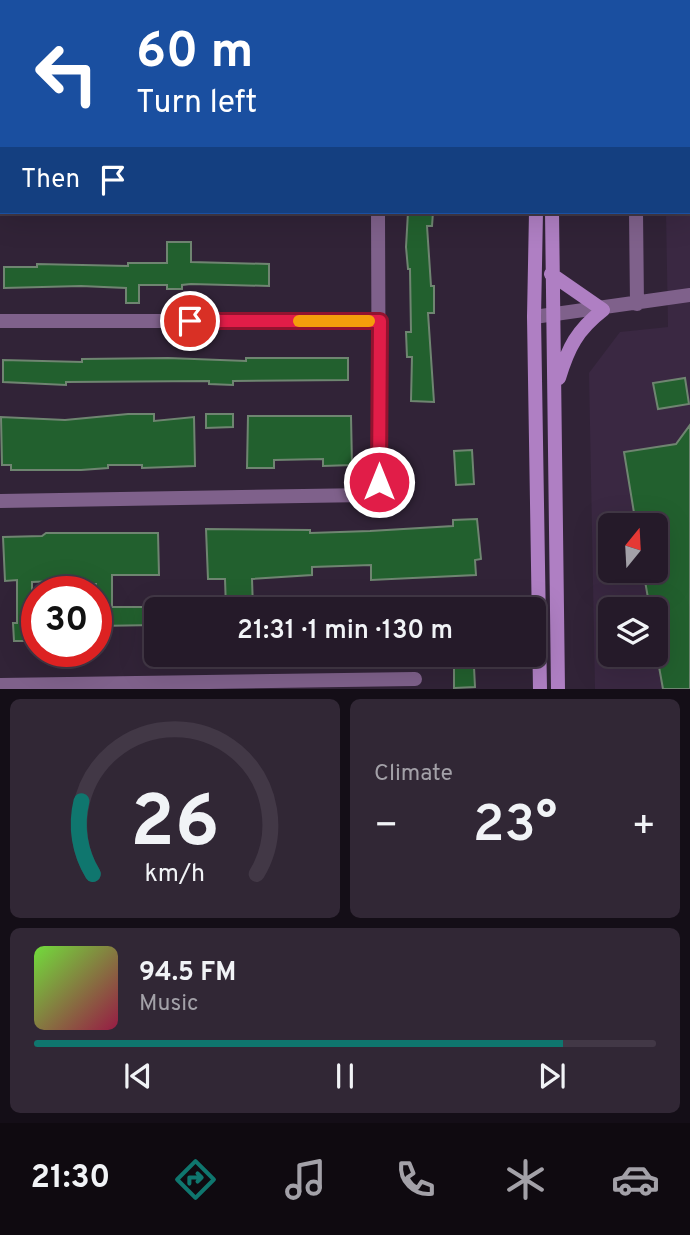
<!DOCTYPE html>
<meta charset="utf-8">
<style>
:root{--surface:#251a29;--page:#312735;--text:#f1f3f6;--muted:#a3a1a8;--line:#423846;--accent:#0f766e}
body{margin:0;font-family:Overpass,sans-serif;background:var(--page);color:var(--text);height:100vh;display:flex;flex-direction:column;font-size:26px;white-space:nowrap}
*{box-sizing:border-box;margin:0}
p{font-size:23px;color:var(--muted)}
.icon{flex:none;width:38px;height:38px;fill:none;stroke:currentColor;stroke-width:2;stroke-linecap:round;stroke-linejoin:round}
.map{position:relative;height:689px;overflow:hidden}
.sheet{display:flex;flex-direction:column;gap:10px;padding:10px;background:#140e17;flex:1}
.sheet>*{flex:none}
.banner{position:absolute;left:0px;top:0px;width:691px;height:214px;box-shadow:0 7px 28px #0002,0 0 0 2px var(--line);background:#1a4fa0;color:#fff;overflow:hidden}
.needle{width:46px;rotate:18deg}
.buttons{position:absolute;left:598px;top:513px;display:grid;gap:14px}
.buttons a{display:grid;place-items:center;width:70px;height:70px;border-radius:10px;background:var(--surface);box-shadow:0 7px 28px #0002,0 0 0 2px var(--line);font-size:35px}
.speed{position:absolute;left:21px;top:576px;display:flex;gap:14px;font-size:35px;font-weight:700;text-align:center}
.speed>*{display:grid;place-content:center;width:91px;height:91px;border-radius:50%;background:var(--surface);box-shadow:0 7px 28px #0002,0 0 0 2px var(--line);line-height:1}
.speed .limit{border:10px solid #d22;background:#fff;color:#111}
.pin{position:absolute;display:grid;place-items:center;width:60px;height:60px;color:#fff;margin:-30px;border:4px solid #fff;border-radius:50%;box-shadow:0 2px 7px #0007}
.me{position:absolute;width:77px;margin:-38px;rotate:0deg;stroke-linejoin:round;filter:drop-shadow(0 0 5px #0008)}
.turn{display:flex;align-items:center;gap:24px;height:147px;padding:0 21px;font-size:32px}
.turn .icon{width:91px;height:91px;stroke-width:2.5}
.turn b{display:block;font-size:49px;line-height:60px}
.then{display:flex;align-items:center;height:66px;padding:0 21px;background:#0003;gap:14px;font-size:26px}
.big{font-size:52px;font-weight:600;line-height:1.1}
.sheet .tile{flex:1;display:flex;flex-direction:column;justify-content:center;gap:10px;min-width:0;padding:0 24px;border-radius:10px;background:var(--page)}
.sheet .dial{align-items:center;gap:0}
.dial svg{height:182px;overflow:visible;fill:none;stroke:var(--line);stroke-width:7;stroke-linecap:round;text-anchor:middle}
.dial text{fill:var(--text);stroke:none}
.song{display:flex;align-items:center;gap:21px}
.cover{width:84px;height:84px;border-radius:10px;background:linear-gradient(135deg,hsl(100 70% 55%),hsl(340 70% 35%))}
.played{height:7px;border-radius:4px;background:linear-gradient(90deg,var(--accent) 85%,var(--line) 85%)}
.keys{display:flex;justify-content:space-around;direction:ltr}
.heat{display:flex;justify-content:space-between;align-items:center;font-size:38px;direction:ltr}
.sheet .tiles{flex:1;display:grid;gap:10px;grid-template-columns:1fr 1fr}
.tile:last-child{grid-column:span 2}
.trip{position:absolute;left:144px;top:597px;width:402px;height:70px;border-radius:10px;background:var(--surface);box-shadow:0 7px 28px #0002,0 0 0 2px var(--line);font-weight:600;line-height:70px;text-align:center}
.tab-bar{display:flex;height:112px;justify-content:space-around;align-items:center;background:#0f0a10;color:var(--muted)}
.tab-bar .icon{width:49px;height:49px}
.tab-bar .active{color:var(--accent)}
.tab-bar b{font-size:32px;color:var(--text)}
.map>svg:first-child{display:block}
.built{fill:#3a2842;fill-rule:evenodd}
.building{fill:#22602e;stroke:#6f8571;stroke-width:2}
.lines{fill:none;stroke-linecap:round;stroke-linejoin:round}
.minor{stroke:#7f618b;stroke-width:14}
.secondary{stroke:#af7fc3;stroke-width:14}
.route-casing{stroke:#92132f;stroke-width:18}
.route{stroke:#e11d48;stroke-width:12}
.slow{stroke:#f59e0b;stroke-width:12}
</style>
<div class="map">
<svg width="690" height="689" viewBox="0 0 690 689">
<rect width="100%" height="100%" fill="#312337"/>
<!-- built -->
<path class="built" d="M662,0H690V689H595L589,373L620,332L668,327L666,212H690V2ZM611,525H656V570H611ZM611,609H656V654H611Z"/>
<!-- building -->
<path class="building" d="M408,212H433L432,226H427L431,286H434V313H428L434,402L411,401L412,357H407L406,332H411L410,269H408L406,247Z
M167,242H191V262L269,264V286L191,284L182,285V289H167V285H139V303H126V288L81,286L4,288V267H37V264L128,266V263H167Z
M168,358L246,361V358H348V380L233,381V385L209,384V381L66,382V385L3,382V360L82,362V359Z
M685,378L689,404L658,409L653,383Z
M128,414H154V421L194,417L195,466L142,468V465H108V468L81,470H11V465H2L1,417L65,420Z
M206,414H233V427L206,428Z
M248,416H351L352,465L323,466V459L274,460V468H247Z
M690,425V689H663L656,650V609H650L643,570H656V525H636L624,452L676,444Z
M472,450L474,484L456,485L454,451Z
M477,519L481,559L475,560L476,575L371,580V565L312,567V575L252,579L253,609H226L225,579H208L206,529L310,530V533L370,531L453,526V520Z
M46,533H158L159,575H112V607H156V625L96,626V584H83V580L32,582V623H37V641H14L13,623H17V580L5,581L3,537L42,536Z
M474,667L475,687L454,688V668Z"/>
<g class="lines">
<!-- minor -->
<path class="minor" d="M376,0V2
M633,0V2
M0,147H2
M636,212L637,304
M534,317L690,295
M0,321H380
M0,501L368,495L375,490L379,482L378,212
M0,685L415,679"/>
<!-- secondary -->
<path class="secondary" d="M537,0V2
M552,2V0
M536,212L534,317L540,689
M552,212L558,689
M551,274L603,310C577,330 568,348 559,378"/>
</g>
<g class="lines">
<defs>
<path id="route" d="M190,321H380L379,482"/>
</defs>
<!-- route casing -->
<use href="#route" class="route-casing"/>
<!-- route -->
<use href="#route" class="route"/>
<!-- slow -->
<path class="slow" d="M299,321H369"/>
</g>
</svg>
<div class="buttons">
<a><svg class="needle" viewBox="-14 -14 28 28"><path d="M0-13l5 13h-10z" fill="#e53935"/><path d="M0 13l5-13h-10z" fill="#a3a1a8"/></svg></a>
<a><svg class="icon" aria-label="layers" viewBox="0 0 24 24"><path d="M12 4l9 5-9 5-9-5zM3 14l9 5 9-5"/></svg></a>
</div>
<div class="speed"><div class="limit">30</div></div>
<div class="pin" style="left:190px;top:321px;background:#d93025"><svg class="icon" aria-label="arrive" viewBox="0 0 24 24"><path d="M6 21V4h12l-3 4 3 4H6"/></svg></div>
<svg class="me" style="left:379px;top:482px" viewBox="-20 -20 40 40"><circle r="17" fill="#e11d48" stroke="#fff" stroke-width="3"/><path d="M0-11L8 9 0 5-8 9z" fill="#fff"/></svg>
<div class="trip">21:31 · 1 min · 130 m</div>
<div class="banner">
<div class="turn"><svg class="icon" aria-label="left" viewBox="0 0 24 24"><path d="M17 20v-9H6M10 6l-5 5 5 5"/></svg><div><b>60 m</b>Turn left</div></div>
<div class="then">Then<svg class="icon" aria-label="arrive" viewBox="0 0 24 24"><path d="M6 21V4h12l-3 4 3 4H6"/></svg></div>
</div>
</div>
<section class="sheet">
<div class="tiles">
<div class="tile dial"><svg viewBox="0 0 100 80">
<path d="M14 69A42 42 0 1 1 86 69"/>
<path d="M14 69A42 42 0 0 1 9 37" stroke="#0f766e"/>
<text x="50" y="56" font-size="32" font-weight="700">26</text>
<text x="50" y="72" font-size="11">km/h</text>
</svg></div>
<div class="tile"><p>Climate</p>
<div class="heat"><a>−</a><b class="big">23°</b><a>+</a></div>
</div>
<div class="tile">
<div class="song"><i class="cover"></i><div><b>94.5 FM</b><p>Music</p></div></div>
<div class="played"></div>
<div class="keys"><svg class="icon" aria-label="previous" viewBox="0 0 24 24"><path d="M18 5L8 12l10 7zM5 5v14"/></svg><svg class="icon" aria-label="pause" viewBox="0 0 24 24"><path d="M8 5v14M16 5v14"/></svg><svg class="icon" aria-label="next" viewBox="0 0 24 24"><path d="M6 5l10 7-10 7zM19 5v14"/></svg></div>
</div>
</div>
</section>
<nav class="tab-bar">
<b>21:30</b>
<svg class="icon active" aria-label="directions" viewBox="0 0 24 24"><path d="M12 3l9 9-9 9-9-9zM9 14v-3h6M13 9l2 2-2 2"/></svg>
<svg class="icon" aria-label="music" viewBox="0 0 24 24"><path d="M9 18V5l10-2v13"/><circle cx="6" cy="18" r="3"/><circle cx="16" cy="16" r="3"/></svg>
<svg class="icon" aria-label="phone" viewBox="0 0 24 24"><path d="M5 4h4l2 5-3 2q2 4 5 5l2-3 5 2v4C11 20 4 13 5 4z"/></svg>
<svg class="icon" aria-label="climate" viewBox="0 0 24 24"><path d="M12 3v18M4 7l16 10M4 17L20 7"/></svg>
<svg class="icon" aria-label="car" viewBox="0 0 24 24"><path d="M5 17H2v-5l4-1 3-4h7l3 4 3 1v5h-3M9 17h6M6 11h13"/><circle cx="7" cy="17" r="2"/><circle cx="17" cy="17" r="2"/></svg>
</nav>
